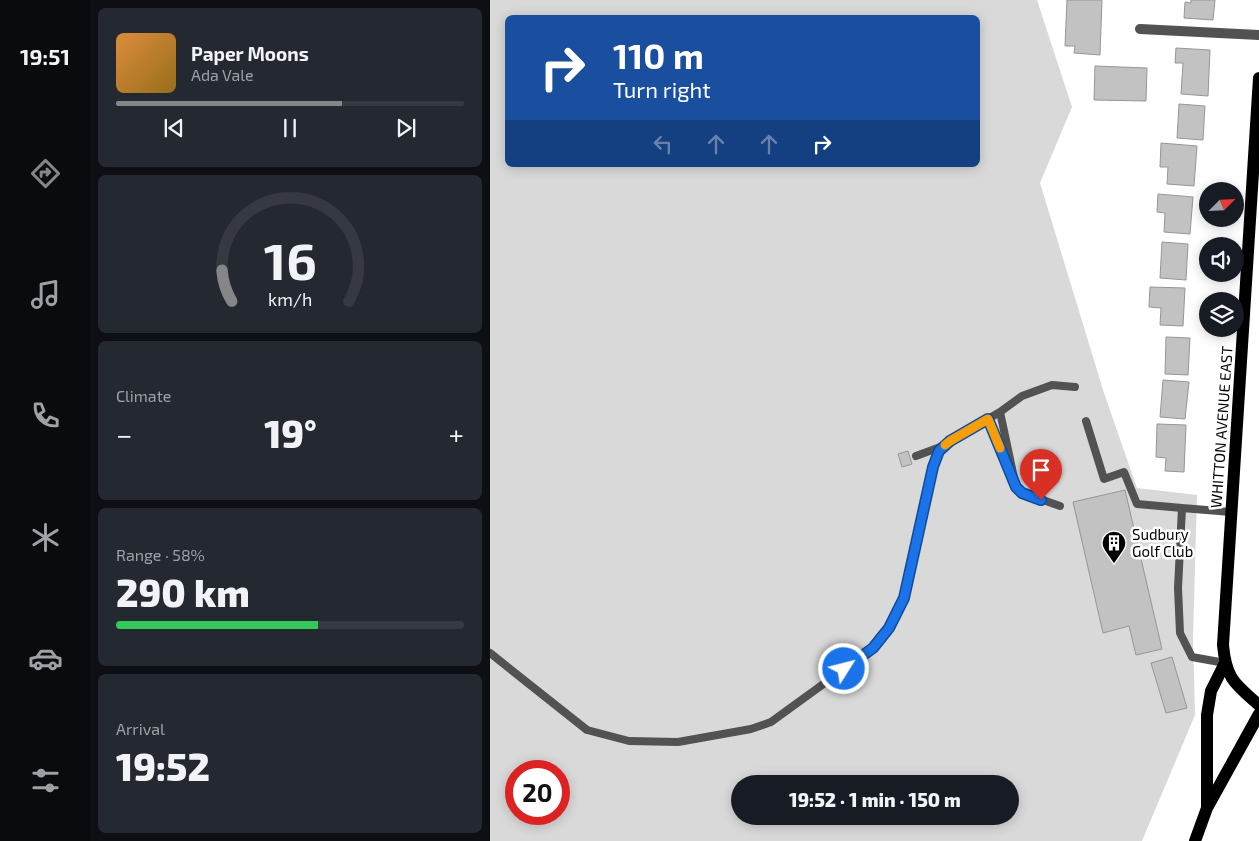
<!DOCTYPE html>
<meta charset="utf-8">
<style>
:root{--surface:#171b24;--page:#242831;--text:#f1f3f6;--muted:#9ea1a6;--line:#363941;--accent:#858687}
body{margin:0;font-family:"Exo 2",sans-serif;background:var(--page);color:var(--text);height:100vh;display:flex;flex-direction:column;font-size:19px;white-space:nowrap}
*{box-sizing:border-box;margin:0}
p{font-size:16px;color:var(--muted)}
.icon{flex:none;width:28px;height:28px;fill:none;stroke:currentColor;stroke-width:2;stroke-linecap:round;stroke-linejoin:round}
.map{position:relative;flex:1;overflow:hidden}
.drawer{display:flex;flex-direction:column;gap:8px;padding:8px;background:#0d0f14;width:400px}
.drawer>*{flex:none}
.top-card{position:absolute;left:15px;top:15px;width:475px;height:152px;border-radius:8px;box-shadow:0 2px 12px #0003;background:#1a4fa0;color:#fff;overflow:hidden}
.needle{width:32px;rotate:66deg}
.tools{position:absolute;left:709px;top:182px;display:grid;gap:10px}
.tools a{display:grid;place-items:center;width:45px;height:45px;border-radius:50%;background:var(--surface);box-shadow:0 2px 12px #0003;font-size:25px}
.speed{position:absolute;left:15px;top:760px;display:flex;gap:10px;font-size:25px;font-weight:700;text-align:center}
.speed>*{display:grid;place-content:center;width:65px;height:65px;border-radius:50%;background:var(--surface);box-shadow:0 2px 12px #0003;line-height:1}
.speed .limit{border:8px solid #d22;background:#fff;color:#111}
.pin{position:absolute;display:grid;place-items:center;width:42px;height:42px;color:#fff;margin:-51px -21px;border-radius:50% 50% 50% 0;rotate:-45deg;box-shadow:0 0 5px #0007}
.pin .icon{rotate:45deg}
.me{position:absolute;width:55px;margin:-28px;rotate:54deg;stroke-linejoin:round;filter:drop-shadow(0 0 4px #0008)}
.turn{display:flex;align-items:center;gap:18px;height:105px;padding:0 25px;font-size:22px}
.turn .icon{width:65px;height:65px;stroke-width:2.5}
.turn b{display:block;font-size:35px;line-height:42px}
.lanes{display:flex;align-items:center;height:48px;padding:0 25px;background:#0003;justify-content:center;gap:25px;direction:ltr}
.lanes .off{opacity:.35}
.big{font-size:38px;font-weight:800;line-height:1.1}
.drawer .tile{flex:1;display:flex;flex-direction:column;justify-content:center;gap:8px;min-width:0;padding:0 18px;border-radius:8px;background:var(--page)}
.drawer .dial{align-items:center;gap:0}
.dial svg{height:130px;overflow:visible;fill:none;stroke:var(--line);stroke-width:7;stroke-linecap:round;text-anchor:middle}
.dial text{fill:var(--text);stroke:none}
.song{display:flex;align-items:center;gap:15px}
.cover{width:60px;height:60px;border-radius:8px;background:linear-gradient(135deg,hsl(30 70% 55%),hsl(40 70% 35%))}
.played{height:5px;border-radius:2px;background:linear-gradient(90deg,var(--accent) 65%,var(--line) 65%)}
.keys{display:flex;justify-content:space-around;direction:ltr}
.heat{display:flex;justify-content:space-between;align-items:center;font-size:28px;direction:ltr}
.charge{height:8px;border-radius:4px;background:linear-gradient(90deg,#34c759 58%,var(--line) 0)}
.trip{position:absolute;left:241px;top:775px;width:288px;height:50px;border-radius:25px;background:var(--surface);box-shadow:0 2px 12px #0003;font-weight:800;line-height:50px;text-align:center}
main{display:flex;flex:1;min-height:0}
.tab-bar{display:flex;flex-direction:column;width:90px;justify-content:space-around;align-items:center;background:#090b0e;color:var(--muted)}
.tab-bar .icon{width:35px;height:35px}
.tab-bar .active{color:var(--accent)}
.tab-bar b{font-size:22px;color:var(--text)}
.map>svg:first-child{display:block}
.green{fill:#d9d9d9;fill-rule:evenodd}
.building{fill:#c2c2c2;stroke:#969696}
.lines{fill:none;stroke-linecap:round;stroke-linejoin:round}
.lane{stroke:#525252;stroke-width:8}
.street{stroke:#525252;stroke-width:10}
.primary{stroke:#000;stroke-width:12}
.route-casing{stroke:#114b97;stroke-width:12}
.route{stroke:#1a73e8;stroke-width:9}
.slow{stroke:#f59e0b;stroke-width:9}
.labels{text-anchor:middle;dominant-baseline:central;stroke-width:5;stroke-linejoin:round;paint-order:stroke}
.street-label{font-size:15px;fill:#000;stroke:#fff}
.poi-label{font-size:15px;fill:#000;stroke:#fff;text-anchor:start}
</style>
<main>
<nav class="tab-bar">
<b>19:51</b>
<svg class="icon active" aria-label="directions" viewBox="0 0 24 24"><path d="M12 3l9 9-9 9-9-9zM9 14v-3h6M13 9l2 2-2 2"/></svg>
<svg class="icon" aria-label="music" viewBox="0 0 24 24"><path d="M9 18V5l10-2v13"/><circle cx="6" cy="18" r="3"/><circle cx="16" cy="16" r="3"/></svg>
<svg class="icon" aria-label="phone" viewBox="0 0 24 24"><path d="M5 4h4l2 5-3 2q2 4 5 5l2-3 5 2v4C11 20 4 13 5 4z"/></svg>
<svg class="icon" aria-label="climate" viewBox="0 0 24 24"><path d="M12 3v18M4 7l16 10M4 17L20 7"/></svg>
<svg class="icon" aria-label="car" viewBox="0 0 24 24"><path d="M5 17H2v-5l4-1 3-4h7l3 4 3 1v5h-3M9 17h6M6 11h13"/><circle cx="7" cy="17" r="2"/><circle cx="17" cy="17" r="2"/></svg>
<svg class="icon" aria-label="filters" viewBox="0 0 24 24"><path d="M4 7h16M4 17h16"/><circle cx="9" cy="7" r="2"/><circle cx="15" cy="17" r="2"/></svg>
</nav>
<section class="drawer">
<div class="tile">
<div class="song"><i class="cover"></i><div><b>Paper Moons</b><p>Ada Vale</p></div></div>
<div class="played"></div>
<div class="keys"><svg class="icon" aria-label="previous" viewBox="0 0 24 24"><path d="M18 5L8 12l10 7zM5 5v14"/></svg><svg class="icon" aria-label="pause" viewBox="0 0 24 24"><path d="M8 5v14M16 5v14"/></svg><svg class="icon" aria-label="next" viewBox="0 0 24 24"><path d="M6 5l10 7-10 7zM19 5v14"/></svg></div>
</div>
<div class="tile dial"><svg viewBox="0 0 100 80">
<path d="M14 69A42 42 0 1 1 86 69"/>
<path d="M14 69A42 42 0 0 1 8 50" stroke="#858687"/>
<text x="50" y="56" font-size="32" font-weight="700">16</text>
<text x="50" y="72" font-size="11">km/h</text>
</svg></div>
<div class="tile"><p>Climate</p>
<div class="heat"><a>−</a><b class="big">19°</b><a>+</a></div>
</div>
<div class="tile"><p>Range · 58%</p><b class="big">290 km</b><div class="charge"></div></div>
<div class="tile"><p>Arrival</p><b class="big">19:52</b></div>
</section>
<div class="map">
<svg width="769" height="841" viewBox="0 0 769 841">
<rect width="100%" height="100%" fill="#fff"/>
<!-- green -->
<path class="green" d="M0,0H547L582,107L550,183L614,393L647,488L707,495L703,637L705,715L652,841H0ZM18,18H488V165H18ZM26,771H69V814H26ZM250,784H520V816H250Z"/>
<!-- building -->
<path class="building" d="M577,0H612L610,55L584,53L585,46H575Z
M701,0H725L723,20L694,18L695,2L701,3Z
M686,48L720,50L718,96L691,94L693,63H685Z
M605,66L657,68L656,101L604,100Z
M689,104L715,106L713,140L687,138Z
M671,143L707,146L704,186L677,184L678,167H670Z
M668,194L703,197L700,234L674,232L675,213L667,212Z
M672,242L698,244L696,280L670,278Z
M660,287L695,288L693,326L670,325L671,308L659,307Z
M676,337L700,338L698,375L675,374Z
M673,380L699,382L695,419L670,417Z
M667,424L696,425L694,472L675,471L676,458L666,457Z
M418,451L422,464L412,467L408,454Z
M635,490L672,649L646,655L639,626L613,633L583,502Z
M682,657L697,708L676,713L661,663Z"/>
<g class="lines">
<!-- lane -->
<path class="lane" d="M498,419L519,469
M596,421L614,479L634,472L647,504L692,508
M426,456L453,446
M570,506L533,493L526,487L510,412L532,396L562,385L585,387
M0,653L97,730L139,741L188,742L261,729L281,722L383,648L399,628L414,598L443,467L449,451L460,441L510,412
M735,663L702,657L690,633L688,588L692,508L741,512"/>
<!-- street -->
<path class="street" d="M650,29L769,35"/>
<!-- primary -->
<path class="primary" d="M769,78L733,645C736,679 745,684 769,705
M717,808V715L721,691L735,663
M705,841L717,808L769,714"/>
</g>
<g class="lines">
<defs>
<path id="route" d="M354,669L383,648L399,628L414,598L443,467L449,451L460,441L498,419L526,487L532,493L551,500"/>
</defs>
<!-- route casing -->
<use href="#route" class="route-casing"/>
<!-- route -->
<use href="#route" class="route"/>
<!-- slow -->
<path class="slow" d="M455,445L460,441L498,419L510,448"/>
</g>
<!-- icons -->
<defs>
<symbol id="building-pin" viewBox="-11 -11 22 30"><path d="M0 17L-7.5 6A9.5 9.5 0 1 1 7.5 6Z" fill="#000" stroke="#fff"/><path d="M-4-6H4V6H1V3H-1V6H-4ZM-2.5-4.3h1.7v1.8h-1.7ZM.8-4.3h1.7v1.8H.8ZM-2.5-1h1.7V.8h-1.7ZM.8-1h1.7V.8H.8Z" fill="#fff"/></symbol>
</defs>
<g fill-rule="evenodd">
<use href="#building-pin" x="610" y="529" width="28" height="38"/>
</g>
<g class="labels">
<!-- street labels -->
<g class="street-label">
<text transform="translate(731 427) rotate(-86)">WHITTON AVENUE EAST</text>
</g>
<!-- poi labels -->
<g class="poi-label">
<text x="642" y="534">Sudbury<tspan x="642" dy="17">Golf Club</tspan></text>
</g>
</g>
</svg>
<div class="tools">
<a><svg class="needle" viewBox="-14 -14 28 28"><path d="M0-13l5 13h-10z" fill="#e53935"/><path d="M0 13l5-13h-10z" fill="#9ea1a6"/></svg></a>
<a><svg class="icon" aria-label="sound" viewBox="0 0 24 24"><path d="M4 9h4l5-4v14l-5-4H4zM17 9q2 3 0 6"/></svg></a>
<a><svg class="icon" aria-label="layers" viewBox="0 0 24 24"><path d="M12 4l9 5-9 5-9-5zM3 14l9 5 9-5"/></svg></a>
</div>
<div class="speed"><div class="limit">20</div></div>
<div class="pin" style="left:551px;top:500px;background:#d93025"><svg class="icon" aria-label="arrive" viewBox="0 0 24 24"><path d="M6 21V4h12l-3 4 3 4H6"/></svg></div>
<svg class="me" style="left:354px;top:669px" viewBox="-20 -20 40 40"><circle r="17" fill="#1a73e8" stroke="#fff" stroke-width="3"/><path d="M0-11L8 9 0 5-8 9z" fill="#fff"/></svg>
<div class="trip">19:52 · 1 min · 150 m</div>
<div class="top-card">
<div class="turn"><svg class="icon" aria-label="right" viewBox="0 0 24 24"><path d="M7 20v-9h11M14 6l5 5-5 5"/></svg><div><b>110 m</b>Turn right</div></div>
<div class="lanes"><svg class="icon off" aria-label="left" viewBox="0 0 24 24"><path d="M17 20v-9H6M10 6l-5 5 5 5"/></svg><svg class="icon off" aria-label="ahead" viewBox="0 0 24 24"><path d="M12 20V5M6 11l6-6 6 6"/></svg><svg class="icon off" aria-label="ahead" viewBox="0 0 24 24"><path d="M12 20V5M6 11l6-6 6 6"/></svg><svg class="icon" aria-label="right" viewBox="0 0 24 24"><path d="M7 20v-9h11M14 6l5 5-5 5"/></svg></div>
</div>
</div>
</main>
